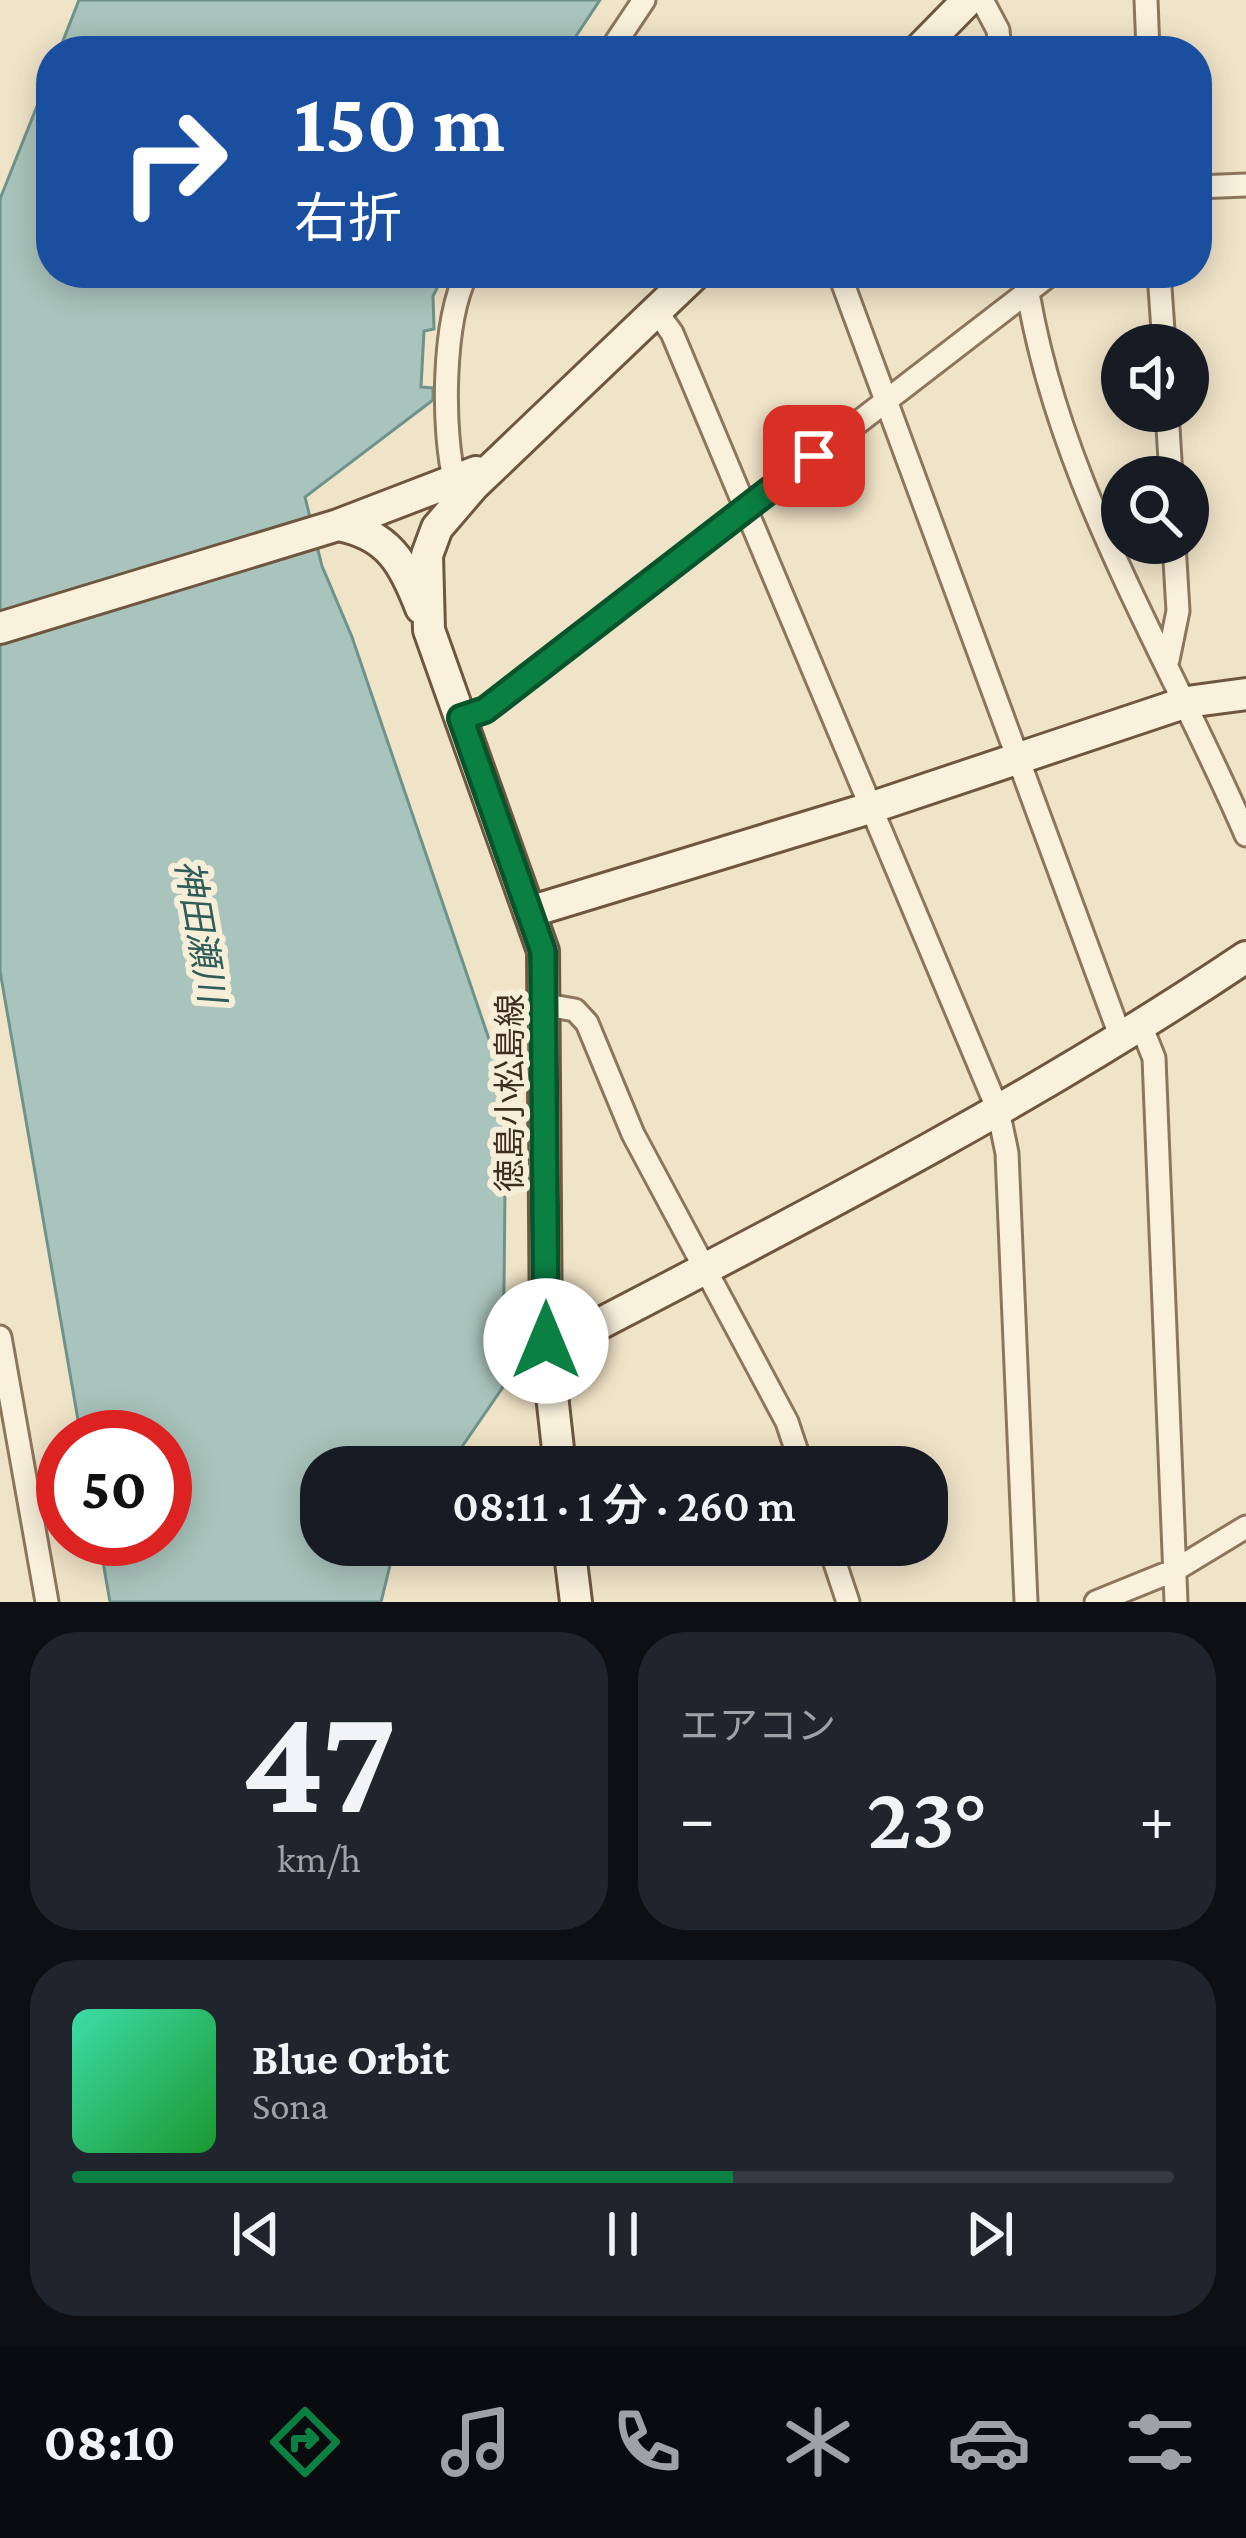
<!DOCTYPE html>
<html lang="ja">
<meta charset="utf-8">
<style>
:root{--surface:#171b24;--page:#20242c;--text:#f1f3f6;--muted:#9ea1a6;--line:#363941;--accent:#0b8043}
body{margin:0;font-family:"Crimson Pro","Noto Sans JP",serif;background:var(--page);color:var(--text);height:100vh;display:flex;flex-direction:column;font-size:45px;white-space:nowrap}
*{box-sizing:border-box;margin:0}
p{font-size:39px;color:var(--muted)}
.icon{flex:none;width:66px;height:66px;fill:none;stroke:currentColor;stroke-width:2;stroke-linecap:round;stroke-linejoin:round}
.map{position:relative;height:1602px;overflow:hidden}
.sheet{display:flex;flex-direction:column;gap:30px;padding:30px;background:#0d0f14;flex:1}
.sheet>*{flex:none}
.hud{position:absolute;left:36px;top:36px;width:1176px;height:252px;border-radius:48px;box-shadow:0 6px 30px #0003;background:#1a4fa0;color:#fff;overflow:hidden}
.controls{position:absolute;left:1101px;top:324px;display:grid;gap:24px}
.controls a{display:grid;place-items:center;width:108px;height:108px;border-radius:50%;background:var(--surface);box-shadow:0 6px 30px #0003;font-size:60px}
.speed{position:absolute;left:36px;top:1410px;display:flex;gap:24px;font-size:60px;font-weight:700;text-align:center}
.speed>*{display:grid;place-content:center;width:156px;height:156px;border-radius:50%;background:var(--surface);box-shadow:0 6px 30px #0003;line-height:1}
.speed .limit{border:18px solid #d22;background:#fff;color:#111}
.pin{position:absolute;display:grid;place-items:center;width:102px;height:102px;color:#fff;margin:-51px;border-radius:24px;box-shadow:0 6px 18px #0006}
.me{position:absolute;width:132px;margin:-66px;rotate:0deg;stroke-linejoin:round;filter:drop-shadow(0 0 9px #0008)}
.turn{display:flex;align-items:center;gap:42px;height:252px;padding:0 60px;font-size:54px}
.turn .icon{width:156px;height:156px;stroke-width:2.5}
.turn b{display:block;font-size:84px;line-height:102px}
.big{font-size:90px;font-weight:600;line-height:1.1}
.sheet .tile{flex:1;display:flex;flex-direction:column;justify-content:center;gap:18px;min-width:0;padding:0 42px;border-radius:48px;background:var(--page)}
.sheet .dial{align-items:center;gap:0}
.dial b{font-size:156px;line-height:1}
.song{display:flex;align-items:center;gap:36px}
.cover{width:144px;height:144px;border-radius:18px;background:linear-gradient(135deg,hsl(160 70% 55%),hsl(130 70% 35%))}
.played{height:12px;border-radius:6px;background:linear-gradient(90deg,var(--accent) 60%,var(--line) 60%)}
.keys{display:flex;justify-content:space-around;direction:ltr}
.heat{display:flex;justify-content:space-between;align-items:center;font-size:66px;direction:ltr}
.sheet .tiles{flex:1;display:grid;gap:30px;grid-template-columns:1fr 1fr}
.tile:last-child{grid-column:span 2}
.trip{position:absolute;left:300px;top:1446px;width:648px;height:120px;border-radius:48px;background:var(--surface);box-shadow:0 6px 30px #0003;font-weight:600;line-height:120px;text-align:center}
.dock{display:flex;height:192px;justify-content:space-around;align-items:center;background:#090b0e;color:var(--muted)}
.dock .icon{width:84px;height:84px}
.dock .selected{color:var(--accent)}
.dock b{font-size:54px;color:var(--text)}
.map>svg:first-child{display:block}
.water{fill:#a9c4bc;stroke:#6f938a;stroke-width:3}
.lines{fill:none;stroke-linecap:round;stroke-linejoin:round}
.street-casing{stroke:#8d765c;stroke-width:27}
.secondary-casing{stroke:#6f573f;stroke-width:36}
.street{stroke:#faf1dc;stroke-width:21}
.secondary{stroke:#faf1dc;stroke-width:30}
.route-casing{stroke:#07532c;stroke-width:30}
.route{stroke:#0b8043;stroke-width:21}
.labels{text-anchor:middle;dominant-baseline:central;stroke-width:12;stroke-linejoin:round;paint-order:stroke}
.street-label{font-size:33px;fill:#3d2e20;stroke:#f7eed8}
.water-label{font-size:36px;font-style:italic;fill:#2f5d5a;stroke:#f7eed8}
</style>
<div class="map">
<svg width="1246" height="1602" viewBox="0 0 1246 1602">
<rect width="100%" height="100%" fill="#f0e4c8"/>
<!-- water -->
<path class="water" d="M79,0H600L566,51H59Z
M51,71V273H445L433,296L434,329L424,331L421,387L433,388V400L305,497L322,566L352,637L506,1089L503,1387L448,1467H321V1545H395L381,1602H110L99,1539H165V1437H81L0,971V199Z"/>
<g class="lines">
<defs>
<path id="street" d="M982,0L998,30L1000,51
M1146,0L1148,51
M610,51L644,0
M1197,187L1246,185
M839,273L1121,1038
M1025,273C1053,475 1167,651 1246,835
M1159,273L1164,345
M657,312L672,333L998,1110L1007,1153L1026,1602
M1167,411L1171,477
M455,483C442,431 442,322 467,273
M1168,660L1178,611L1174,543
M461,718L485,710L1052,273
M546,1005L575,1010L587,1023L633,1134L787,1422L802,1467
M1142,1028L1154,1058L1176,1602
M0,1337L47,1602
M829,1545L848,1602
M1096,1602L1175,1570L1246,1527"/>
<path id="secondary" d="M918,51L968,0
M338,525C388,534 404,563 421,608
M0,628L338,525L476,472
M529,912L870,808L1187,702L1246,694
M546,1341L582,1333C807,1216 1035,1099 1246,957
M560,1467L546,1341L543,951L429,630L427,555L437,528L473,486L696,273
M569,1545L576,1602"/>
</defs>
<!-- street casing -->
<use href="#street" class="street-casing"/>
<!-- secondary casing -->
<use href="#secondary" class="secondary-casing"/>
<!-- street -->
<use href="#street" class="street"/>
<!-- secondary -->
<use href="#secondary" class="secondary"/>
</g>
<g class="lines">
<defs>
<path id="route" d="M546,1341L543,951L461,718L485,710L814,456"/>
</defs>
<!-- route casing -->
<use href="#route" class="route-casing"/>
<!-- route -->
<use href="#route" class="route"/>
</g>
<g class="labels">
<!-- street labels -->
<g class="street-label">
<text transform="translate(509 1093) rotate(-90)">徳島小松島線</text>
</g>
<!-- water labels -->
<g class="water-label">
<text transform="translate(200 931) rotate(80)">神田瀬川</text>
</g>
</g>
</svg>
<div class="controls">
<a><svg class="icon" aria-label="sound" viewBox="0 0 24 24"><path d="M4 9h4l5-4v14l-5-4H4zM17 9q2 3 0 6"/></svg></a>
<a><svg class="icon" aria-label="search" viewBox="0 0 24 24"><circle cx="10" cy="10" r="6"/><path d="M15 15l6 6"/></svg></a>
</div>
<div class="speed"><div class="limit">50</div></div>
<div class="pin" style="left:814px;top:456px;background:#d93025"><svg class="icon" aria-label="arrive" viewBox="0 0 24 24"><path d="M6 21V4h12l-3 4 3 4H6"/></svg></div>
<svg class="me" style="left:546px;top:1341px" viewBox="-20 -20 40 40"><circle r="19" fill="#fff"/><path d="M0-13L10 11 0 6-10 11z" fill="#0b8043"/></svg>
<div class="trip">08:11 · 1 分 · 260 m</div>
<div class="hud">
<div class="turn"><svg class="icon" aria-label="right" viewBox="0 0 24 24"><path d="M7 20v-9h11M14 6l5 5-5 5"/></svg><div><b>150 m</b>右折</div></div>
</div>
</div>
<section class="sheet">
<div class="tiles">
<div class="tile dial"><b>47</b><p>km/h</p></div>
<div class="tile"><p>エアコン</p>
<div class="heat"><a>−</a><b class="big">23°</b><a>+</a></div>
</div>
<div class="tile">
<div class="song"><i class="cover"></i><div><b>Blue Orbit</b><p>Sona</p></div></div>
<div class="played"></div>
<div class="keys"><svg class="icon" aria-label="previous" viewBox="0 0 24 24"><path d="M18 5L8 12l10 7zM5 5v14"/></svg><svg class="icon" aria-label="pause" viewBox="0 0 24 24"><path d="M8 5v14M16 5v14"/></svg><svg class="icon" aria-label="next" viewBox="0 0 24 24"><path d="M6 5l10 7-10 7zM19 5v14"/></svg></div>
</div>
</div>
</section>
<nav class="dock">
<b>08:10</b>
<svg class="icon selected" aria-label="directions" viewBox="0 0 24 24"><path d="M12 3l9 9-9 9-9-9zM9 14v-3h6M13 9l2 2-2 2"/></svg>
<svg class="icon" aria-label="music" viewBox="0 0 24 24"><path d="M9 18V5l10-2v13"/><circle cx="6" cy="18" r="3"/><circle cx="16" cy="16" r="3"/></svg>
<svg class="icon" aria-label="phone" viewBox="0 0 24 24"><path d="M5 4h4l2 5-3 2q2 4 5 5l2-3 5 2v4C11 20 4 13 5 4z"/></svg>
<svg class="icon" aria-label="climate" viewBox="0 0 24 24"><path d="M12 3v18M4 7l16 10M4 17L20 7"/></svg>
<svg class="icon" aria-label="car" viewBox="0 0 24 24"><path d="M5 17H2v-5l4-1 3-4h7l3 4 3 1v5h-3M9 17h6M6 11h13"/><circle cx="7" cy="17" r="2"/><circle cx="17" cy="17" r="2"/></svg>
<svg class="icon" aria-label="filters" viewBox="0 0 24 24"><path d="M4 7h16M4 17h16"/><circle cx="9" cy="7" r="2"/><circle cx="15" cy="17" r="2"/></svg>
</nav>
